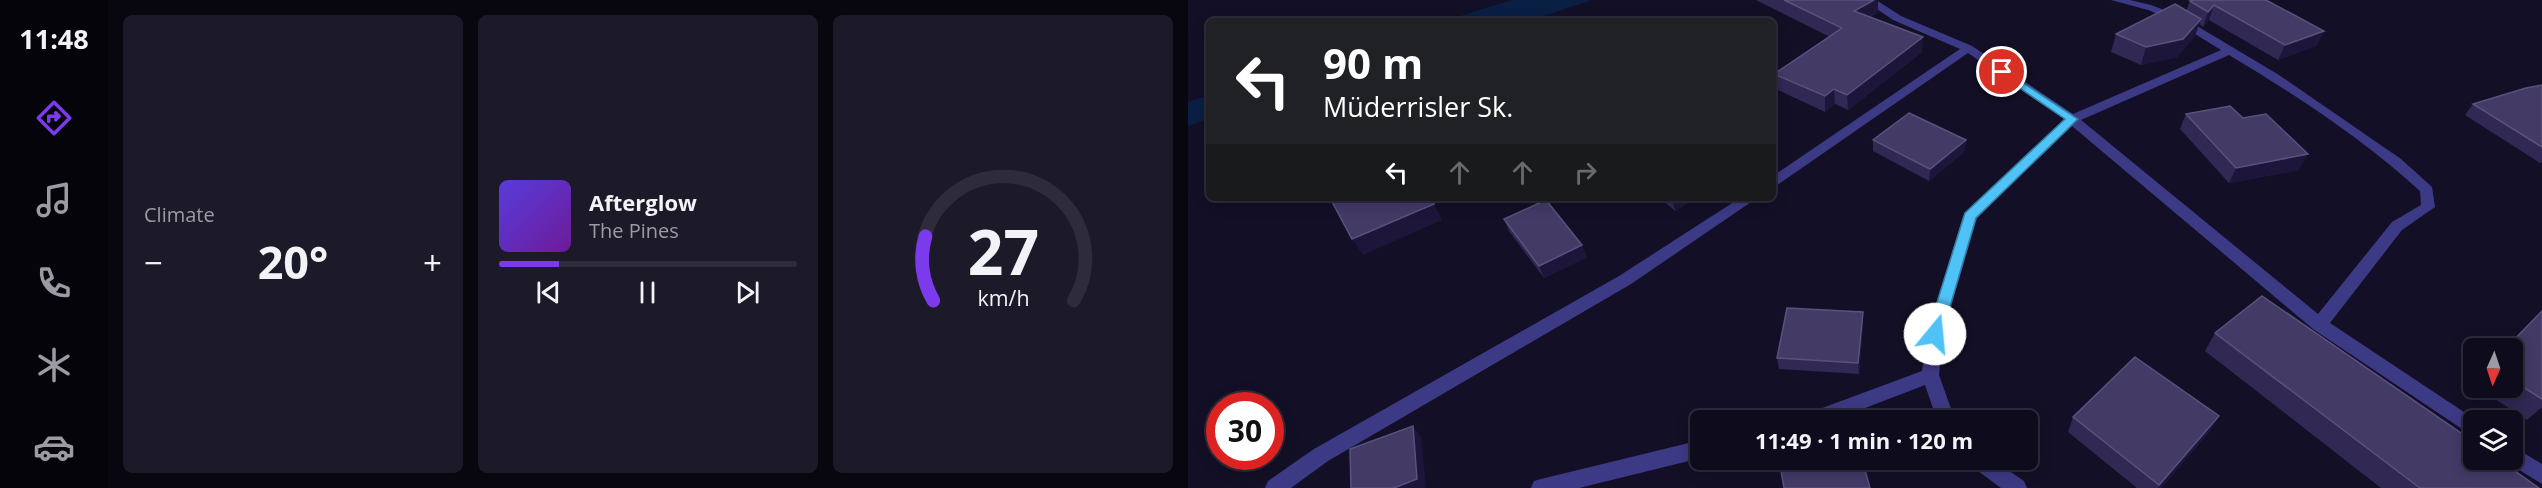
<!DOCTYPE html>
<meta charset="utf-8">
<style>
:root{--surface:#0e0b1c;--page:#1c1929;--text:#f1f3f6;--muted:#9b9ba3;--line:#2e2b3b;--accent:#7c3aed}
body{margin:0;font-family:"Open Sans",sans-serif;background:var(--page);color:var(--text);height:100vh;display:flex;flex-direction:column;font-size:22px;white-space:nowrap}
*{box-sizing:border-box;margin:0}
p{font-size:20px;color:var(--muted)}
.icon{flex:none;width:33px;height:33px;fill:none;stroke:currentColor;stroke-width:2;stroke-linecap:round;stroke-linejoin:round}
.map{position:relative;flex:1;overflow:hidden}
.panel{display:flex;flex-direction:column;gap:15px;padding:15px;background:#08060f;width:1080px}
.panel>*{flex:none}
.hud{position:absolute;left:18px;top:18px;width:570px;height:183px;border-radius:9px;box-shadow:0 3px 15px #0003,0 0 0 2px var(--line);background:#202124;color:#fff;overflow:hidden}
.needle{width:39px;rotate:183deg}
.buttons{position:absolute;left:1275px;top:338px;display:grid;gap:12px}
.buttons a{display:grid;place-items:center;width:60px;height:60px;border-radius:9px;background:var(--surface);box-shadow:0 3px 15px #0003,0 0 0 2px var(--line);font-size:30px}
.speed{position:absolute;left:18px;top:392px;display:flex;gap:12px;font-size:30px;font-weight:700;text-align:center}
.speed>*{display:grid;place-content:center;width:78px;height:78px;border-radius:50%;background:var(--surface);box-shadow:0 3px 15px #0003,0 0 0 2px var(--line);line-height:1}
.speed .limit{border:9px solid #d22;background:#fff;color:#111}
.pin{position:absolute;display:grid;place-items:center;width:51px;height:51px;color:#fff;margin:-26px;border:3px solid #fff;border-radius:50%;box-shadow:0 2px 6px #0007}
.me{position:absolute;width:66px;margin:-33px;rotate:17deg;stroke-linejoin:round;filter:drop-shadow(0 0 4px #0008)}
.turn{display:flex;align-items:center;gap:21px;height:126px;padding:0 18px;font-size:27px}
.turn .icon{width:78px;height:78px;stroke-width:2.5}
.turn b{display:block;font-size:42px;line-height:51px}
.lanes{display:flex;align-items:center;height:57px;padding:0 18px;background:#0003;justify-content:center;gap:30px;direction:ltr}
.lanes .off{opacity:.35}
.big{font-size:45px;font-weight:700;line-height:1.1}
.panel .widget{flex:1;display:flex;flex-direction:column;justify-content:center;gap:9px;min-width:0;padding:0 21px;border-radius:9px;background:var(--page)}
.panel .dial{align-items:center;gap:0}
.dial svg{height:156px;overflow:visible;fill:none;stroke:var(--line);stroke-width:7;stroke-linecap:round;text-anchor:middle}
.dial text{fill:var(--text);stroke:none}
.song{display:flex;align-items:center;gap:18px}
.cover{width:72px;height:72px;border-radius:9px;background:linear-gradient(135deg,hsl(250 70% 55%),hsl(280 70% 35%))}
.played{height:6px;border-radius:3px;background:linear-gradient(90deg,var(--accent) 20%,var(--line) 20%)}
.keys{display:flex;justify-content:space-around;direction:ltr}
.heat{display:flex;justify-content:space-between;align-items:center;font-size:33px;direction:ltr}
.panel .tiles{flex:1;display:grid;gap:15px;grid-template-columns:repeat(3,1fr)}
.trip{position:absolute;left:502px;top:410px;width:348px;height:60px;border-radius:9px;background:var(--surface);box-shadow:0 3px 15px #0003,0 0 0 2px var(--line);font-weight:700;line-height:60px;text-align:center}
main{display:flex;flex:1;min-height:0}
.menu{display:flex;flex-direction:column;width:108px;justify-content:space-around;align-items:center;background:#06040b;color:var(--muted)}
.menu .icon{width:42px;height:42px}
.menu .selected{color:var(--accent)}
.menu b{font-size:27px;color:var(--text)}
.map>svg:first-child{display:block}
.water{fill:#0a1f44}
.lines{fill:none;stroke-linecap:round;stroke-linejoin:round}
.street{fill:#3d3a85;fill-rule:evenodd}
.wall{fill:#312854}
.shaded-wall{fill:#1d163a}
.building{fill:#433a66;stroke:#5a527e;stroke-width:1.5}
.route{fill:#4fc3f7;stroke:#337fa1;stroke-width:1.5}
</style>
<main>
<nav class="menu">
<b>11:48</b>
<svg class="icon selected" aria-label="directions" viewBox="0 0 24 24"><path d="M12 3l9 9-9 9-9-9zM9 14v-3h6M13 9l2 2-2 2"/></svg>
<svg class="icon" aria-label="music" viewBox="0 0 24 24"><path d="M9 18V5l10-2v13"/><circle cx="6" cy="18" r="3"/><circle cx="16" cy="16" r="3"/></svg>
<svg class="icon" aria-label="phone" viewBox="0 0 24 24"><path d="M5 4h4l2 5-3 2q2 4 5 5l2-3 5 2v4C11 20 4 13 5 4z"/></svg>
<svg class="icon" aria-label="climate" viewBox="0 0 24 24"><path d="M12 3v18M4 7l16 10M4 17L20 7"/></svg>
<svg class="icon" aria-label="car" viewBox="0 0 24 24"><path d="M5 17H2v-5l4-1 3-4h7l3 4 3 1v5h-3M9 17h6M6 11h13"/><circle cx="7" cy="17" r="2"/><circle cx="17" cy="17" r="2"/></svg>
</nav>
<section class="panel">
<div class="tiles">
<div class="widget"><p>Climate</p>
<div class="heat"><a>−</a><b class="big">20°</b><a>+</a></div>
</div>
<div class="widget">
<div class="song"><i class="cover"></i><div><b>Afterglow</b><p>The Pines</p></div></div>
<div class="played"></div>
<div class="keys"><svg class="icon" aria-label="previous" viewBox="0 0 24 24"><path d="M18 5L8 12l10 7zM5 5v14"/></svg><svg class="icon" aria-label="pause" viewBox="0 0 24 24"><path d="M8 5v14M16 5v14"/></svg><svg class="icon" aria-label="next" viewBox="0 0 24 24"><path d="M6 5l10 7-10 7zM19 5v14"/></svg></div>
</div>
<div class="widget dial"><svg viewBox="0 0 100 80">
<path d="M14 69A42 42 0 1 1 86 69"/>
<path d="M14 69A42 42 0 0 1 10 36" stroke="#7c3aed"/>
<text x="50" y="56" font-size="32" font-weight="700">27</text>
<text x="50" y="72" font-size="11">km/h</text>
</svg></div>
</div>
</section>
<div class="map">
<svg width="1354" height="488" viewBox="0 0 1354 488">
<rect width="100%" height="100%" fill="#130f26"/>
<!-- water -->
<path class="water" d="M324,0H403L341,21H256Z
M21,95V119L0,126V102Z"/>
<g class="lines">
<!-- street -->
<path class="street" d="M676,0H688L713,16L784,46L885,114L1033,50L986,21L960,10L923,0H942L963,5L994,17L1091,75L1213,159L1244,187L1247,207L1214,230L1142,323L1288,420H1286V437L1125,329L884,126L789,218L755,334L751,375L767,420H749L737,385L646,420H616L618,414L734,371L739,334L775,216L876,119L780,53L585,188V176L772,49L705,20ZM1041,55C1108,95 1175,139 1232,191L1233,205L1204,222L1130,314L893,120Z
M552,198H569L443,284L140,461L103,488H77L80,481L126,449L431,276Z
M513,440V458L391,488H343L346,481L353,479Z
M1324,446L1354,464V484L1317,461L1316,459H1324Z
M779,459H804L836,481L839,488H813L782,465Z"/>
</g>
<!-- wall -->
<path class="wall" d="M568,0H690V12L682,17L734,52L660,110L647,104L637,112L588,89L586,74L642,37Z
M1006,0L1136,31L1128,46L1090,60L1021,20L1015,27L1011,24L1007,36L989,57L953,65L923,52L928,34L998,11L1002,1Z
M1354,85V162L1352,163L1277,115L1285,104Z
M998,114L1111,170L1041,183L992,129Z
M685,140H778L776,152L741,181L685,151Z
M472,198H508L487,211Z
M316,219L399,257L356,278L321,231Z
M1354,310V409L1353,408L1339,420L1289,387H1324V348H1317Z
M675,312V324L671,374L591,369L589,358Z
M1027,333L1351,488H1193L1017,351Z
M885,417L1022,431L973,488H949L880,432Z"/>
<!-- shaded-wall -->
<path class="shaded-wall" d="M686,0H690V12L666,25V11Z
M1026,5L1021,20L1015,27L1020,12Z
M1013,19L1007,36L989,57L953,65L958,47Z
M1136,31L1128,46L1090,60L1097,45Z
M735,37L734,52L660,110L659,95Z
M646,89L647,104L637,112V96Z
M778,140L776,152L741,181L742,169Z
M1120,154L1111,170L1041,183L1048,168Z
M484,198H508L487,211Z
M246,204L254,220L175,255L164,239Z
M394,245L399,257L356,278L351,266Z
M675,312V324L671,374L670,363Z
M1031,416L1022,431L973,488H970Z
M225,426L233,437L238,488H206Z"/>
<!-- building -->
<path class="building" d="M596,0H686L666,11L735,37L659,95L646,89L637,96L586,74L654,28Z
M1006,0H1078L1136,31L1097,45L1026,5L1020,12L1002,1Z
M987,4L1013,19L995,39L958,47L928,34Z
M1354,85V147L1285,104L1338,88Z
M1042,106L1055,118L1078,114L1120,154L1048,168L998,114Z
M721,113L778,140L742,169L685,140Z
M142,198H192L195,202L205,198H241L246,204L164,239Z
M358,200L394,245L351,266L316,219Z
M1074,296L1286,442V459H1310L1351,488H1232L1027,333Z
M599,308L675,312L670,363L589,358Z
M1354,311V399L1324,380V348H1318Z
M947,357L1031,416L971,485L885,417Z
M662,417L663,420H647Z
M225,426L229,479L206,488H163L162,449Z
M591,459H674L682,488H596Z"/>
<!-- route -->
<path class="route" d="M814,69L890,119L788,218L754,334L752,338H741L739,334L777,213L877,119L811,74V70Z"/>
</svg>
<div class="buttons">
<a><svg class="needle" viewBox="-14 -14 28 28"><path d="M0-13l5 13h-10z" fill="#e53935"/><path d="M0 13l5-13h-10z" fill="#9b9ba3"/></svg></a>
<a><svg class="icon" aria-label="layers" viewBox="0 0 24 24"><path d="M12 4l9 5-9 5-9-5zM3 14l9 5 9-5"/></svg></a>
</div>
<div class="speed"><div class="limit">30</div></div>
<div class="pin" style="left:814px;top:72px;background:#d93025"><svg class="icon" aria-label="arrive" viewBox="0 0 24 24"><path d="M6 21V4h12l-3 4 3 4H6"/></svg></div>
<svg class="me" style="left:747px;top:334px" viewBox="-20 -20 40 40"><circle r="19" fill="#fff"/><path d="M0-13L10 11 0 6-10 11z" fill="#4fc3f7"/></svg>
<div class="trip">11:49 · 1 min · 120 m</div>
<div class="hud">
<div class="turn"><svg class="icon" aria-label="left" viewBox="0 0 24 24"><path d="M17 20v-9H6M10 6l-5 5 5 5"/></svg><div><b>90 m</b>Müderrisler Sk.</div></div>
<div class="lanes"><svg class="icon" aria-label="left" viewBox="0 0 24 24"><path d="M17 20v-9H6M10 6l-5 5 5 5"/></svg><svg class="icon off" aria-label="ahead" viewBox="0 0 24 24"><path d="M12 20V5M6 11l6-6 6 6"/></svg><svg class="icon off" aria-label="ahead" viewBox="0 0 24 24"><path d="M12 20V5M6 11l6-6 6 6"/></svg><svg class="icon off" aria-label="right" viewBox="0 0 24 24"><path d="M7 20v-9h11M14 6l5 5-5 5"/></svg></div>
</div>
</div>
</main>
